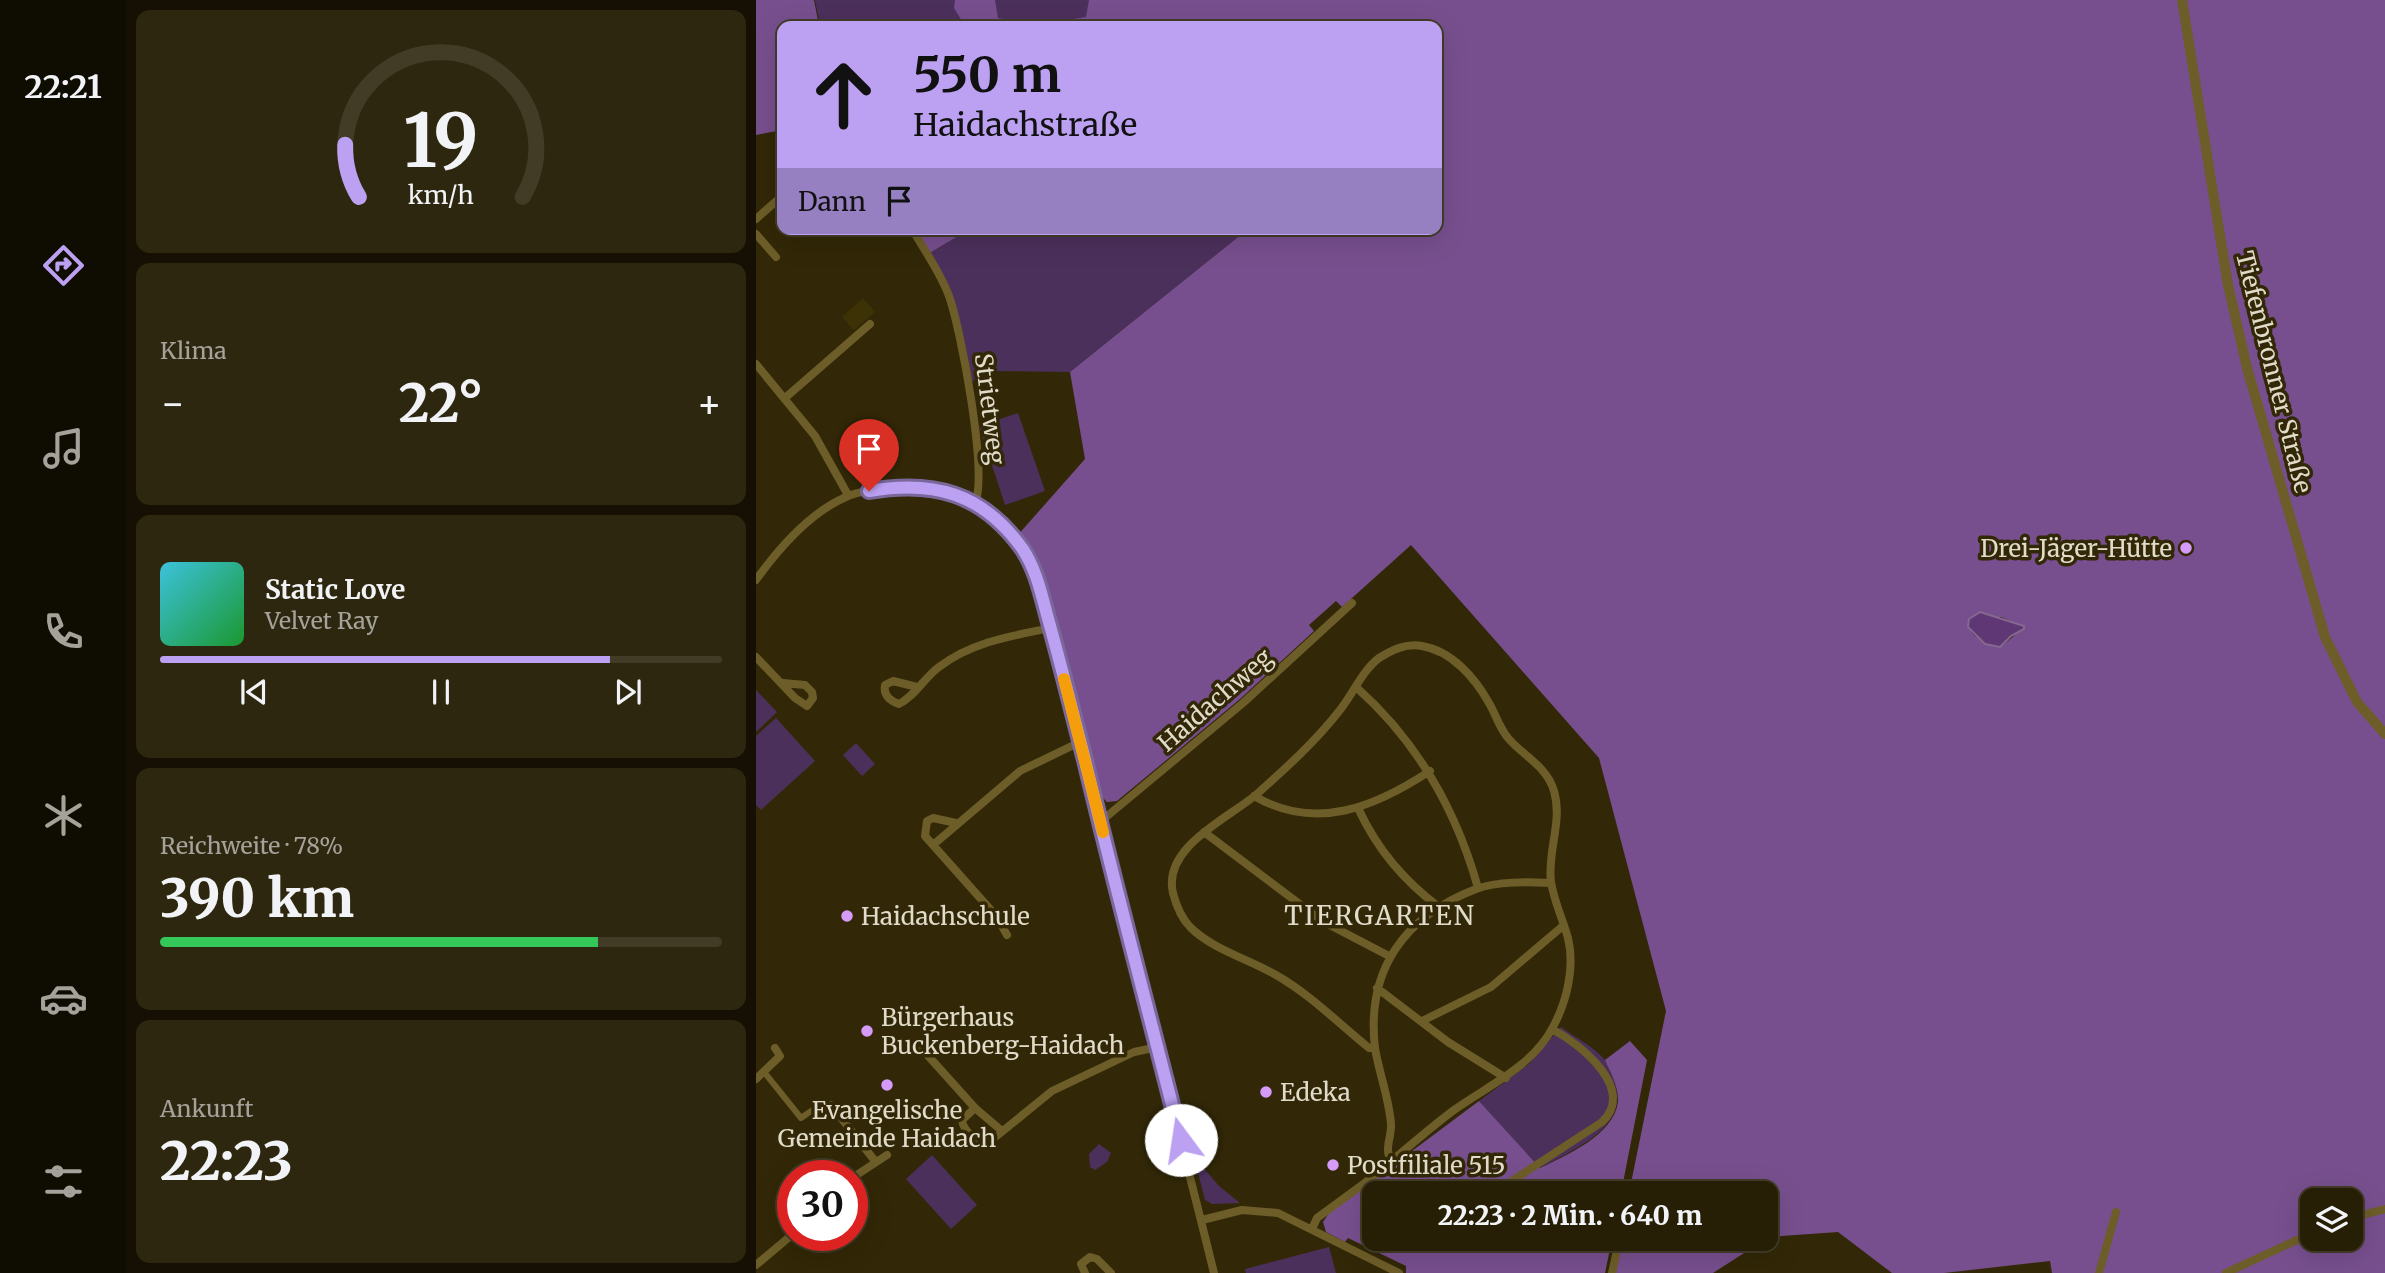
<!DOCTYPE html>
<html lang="de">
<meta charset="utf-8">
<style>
:root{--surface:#261e05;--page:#2e270f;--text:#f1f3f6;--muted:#a4a29a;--line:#423c27;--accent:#bca0f2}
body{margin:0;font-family:Merriweather,serif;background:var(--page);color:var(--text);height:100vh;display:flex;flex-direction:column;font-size:26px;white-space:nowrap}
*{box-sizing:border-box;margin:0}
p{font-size:23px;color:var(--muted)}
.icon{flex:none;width:38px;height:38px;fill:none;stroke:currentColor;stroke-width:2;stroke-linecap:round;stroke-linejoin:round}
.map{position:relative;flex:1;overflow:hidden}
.drawer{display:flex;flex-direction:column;gap:10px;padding:10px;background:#151003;width:630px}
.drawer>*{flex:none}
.hud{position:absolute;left:21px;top:21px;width:665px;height:214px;border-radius:14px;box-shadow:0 7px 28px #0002,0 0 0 2px var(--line);background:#bca0f2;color:#111;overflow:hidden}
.tools{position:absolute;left:1544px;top:1188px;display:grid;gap:14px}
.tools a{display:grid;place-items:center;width:63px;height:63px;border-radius:14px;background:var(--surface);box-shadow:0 7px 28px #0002,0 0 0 2px var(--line);font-size:35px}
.speed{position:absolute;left:21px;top:1160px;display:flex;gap:14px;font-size:35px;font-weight:700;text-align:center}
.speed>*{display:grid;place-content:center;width:91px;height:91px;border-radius:50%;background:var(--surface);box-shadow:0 7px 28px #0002,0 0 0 2px var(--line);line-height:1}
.speed .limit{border:10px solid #d22;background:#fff;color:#111}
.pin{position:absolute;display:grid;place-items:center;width:60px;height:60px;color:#fff;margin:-72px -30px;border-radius:50% 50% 50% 0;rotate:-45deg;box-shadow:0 0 7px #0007}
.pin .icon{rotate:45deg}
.me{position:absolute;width:77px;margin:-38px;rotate:346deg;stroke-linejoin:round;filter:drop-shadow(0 0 5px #0008)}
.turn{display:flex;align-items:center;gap:24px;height:147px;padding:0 21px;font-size:32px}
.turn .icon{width:91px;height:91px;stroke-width:2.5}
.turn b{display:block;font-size:49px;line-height:60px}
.then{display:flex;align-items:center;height:66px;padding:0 21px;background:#0003;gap:14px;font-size:26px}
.big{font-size:52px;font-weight:800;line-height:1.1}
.drawer .tile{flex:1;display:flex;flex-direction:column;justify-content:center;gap:10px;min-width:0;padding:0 24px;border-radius:14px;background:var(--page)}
.drawer .dial{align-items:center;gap:0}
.dial svg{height:182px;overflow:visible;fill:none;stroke:var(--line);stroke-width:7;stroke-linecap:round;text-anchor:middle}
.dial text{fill:var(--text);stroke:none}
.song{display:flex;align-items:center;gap:21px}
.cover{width:84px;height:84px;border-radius:10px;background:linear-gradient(135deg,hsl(190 70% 55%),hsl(130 70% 35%))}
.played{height:7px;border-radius:4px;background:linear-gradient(90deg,var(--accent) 80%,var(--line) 80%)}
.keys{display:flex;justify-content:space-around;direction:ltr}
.heat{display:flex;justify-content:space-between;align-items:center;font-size:38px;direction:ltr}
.charge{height:10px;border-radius:5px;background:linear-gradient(90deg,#34c759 78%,var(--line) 0)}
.trip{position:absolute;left:606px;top:1181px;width:416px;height:70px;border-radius:14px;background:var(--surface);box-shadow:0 7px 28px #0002,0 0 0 2px var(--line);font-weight:800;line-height:70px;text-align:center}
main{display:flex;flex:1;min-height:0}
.menu{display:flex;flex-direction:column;width:126px;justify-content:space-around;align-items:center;background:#0f0c02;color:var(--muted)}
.menu .icon{width:49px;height:49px}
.menu .active{color:var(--accent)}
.menu b{font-size:32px;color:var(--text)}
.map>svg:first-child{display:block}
.built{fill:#3d3106}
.green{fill:#4c305c}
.forest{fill:#774f8e;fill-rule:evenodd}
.water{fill:#5e3774;stroke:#85688e;stroke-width:2}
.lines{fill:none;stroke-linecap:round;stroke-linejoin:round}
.pedestrian{stroke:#6d5d28;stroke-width:6}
.minor{stroke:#6d5d28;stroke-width:8}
.tertiary{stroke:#6d5d28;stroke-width:10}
.route-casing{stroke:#7a689d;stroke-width:18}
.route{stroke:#bca0f2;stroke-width:12}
.slow{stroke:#f59e0b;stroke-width:12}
.poi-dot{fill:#d69bf9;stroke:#322807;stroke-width:2.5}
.labels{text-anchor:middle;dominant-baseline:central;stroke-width:7;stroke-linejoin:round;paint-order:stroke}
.street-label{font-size:24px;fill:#e1dbc9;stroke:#322807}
.poi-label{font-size:24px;fill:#e1dbc9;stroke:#322807;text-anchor:start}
.neighbourhood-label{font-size:26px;letter-spacing:2px;fill:#e1dbc9;stroke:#322807}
</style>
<main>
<nav class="menu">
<b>22:21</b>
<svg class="icon active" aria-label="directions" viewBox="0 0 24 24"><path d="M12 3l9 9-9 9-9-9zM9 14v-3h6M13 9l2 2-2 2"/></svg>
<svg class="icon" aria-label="music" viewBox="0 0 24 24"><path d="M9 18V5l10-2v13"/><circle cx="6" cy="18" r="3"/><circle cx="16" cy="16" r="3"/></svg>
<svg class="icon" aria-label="phone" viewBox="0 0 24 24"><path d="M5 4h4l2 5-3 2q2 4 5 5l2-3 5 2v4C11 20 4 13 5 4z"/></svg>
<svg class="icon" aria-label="climate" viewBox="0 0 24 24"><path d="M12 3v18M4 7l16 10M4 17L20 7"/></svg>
<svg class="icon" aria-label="car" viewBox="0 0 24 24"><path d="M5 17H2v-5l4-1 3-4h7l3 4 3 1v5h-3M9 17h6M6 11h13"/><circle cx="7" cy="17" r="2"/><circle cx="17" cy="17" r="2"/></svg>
<svg class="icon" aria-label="filters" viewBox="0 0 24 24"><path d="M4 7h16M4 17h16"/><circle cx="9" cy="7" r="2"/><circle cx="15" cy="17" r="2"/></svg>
</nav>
<section class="drawer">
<div class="tile dial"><svg viewBox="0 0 100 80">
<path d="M14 69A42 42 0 1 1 86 69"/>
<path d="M14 69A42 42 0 0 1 8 46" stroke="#bca0f2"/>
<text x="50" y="56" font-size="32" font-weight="700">19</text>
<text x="50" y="72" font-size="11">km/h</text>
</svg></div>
<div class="tile"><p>Klima</p>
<div class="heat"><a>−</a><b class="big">22°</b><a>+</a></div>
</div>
<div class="tile">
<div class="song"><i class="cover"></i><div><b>Static Love</b><p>Velvet Ray</p></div></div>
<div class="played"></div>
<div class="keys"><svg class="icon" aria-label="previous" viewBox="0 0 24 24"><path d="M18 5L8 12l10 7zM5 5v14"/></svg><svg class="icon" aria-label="pause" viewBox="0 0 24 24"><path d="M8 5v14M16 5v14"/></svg><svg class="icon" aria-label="next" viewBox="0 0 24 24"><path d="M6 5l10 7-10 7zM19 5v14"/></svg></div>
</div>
<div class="tile"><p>Reichweite · 78%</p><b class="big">390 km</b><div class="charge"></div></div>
<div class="tile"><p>Ankunft</p><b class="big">22:23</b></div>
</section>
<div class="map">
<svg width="1629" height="1273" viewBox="0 0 1629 1273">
<rect width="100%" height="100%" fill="#322807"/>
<!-- built -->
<path class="built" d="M107,298L119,312L98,330L86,317Z"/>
<!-- green -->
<path class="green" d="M59,0H702L681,26H64Z
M214,229H492L314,372L233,371L212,384L205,329L172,254Z
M262,413L289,491L249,505L223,426Z
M0,690L21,712L0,732Z
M20,718L59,761L5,810L0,805V736Z
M100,743L119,764L106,776L87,755Z
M805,1027C818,1037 837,1046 848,1059C852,1064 854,1073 857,1079C878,1126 816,1150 784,1168L723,1101L773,1064Z
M343,1144L355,1153L351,1162L339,1170L334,1167L333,1154Z
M176,1155L221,1205L195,1229L150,1179Z
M445,1165L463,1186L484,1203L456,1204L449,1200L441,1169Z
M573,1247L580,1273H490L489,1269Z"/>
<!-- forest -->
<path class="forest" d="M0,0H58L63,26H26V130L0,135Z
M199,0H239L242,18L280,25L330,17L333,0H1629V1273H1296L1294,1261L1188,1273H1136L1082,1232L1013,1237L957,1273H857L864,1239H1010V1194L873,1193L910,1011L843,758L655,545L586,607L580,601L553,625L558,631L484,699L361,801L351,802L344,795C325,721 305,595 261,536L329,459L314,372L492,229H681V26H209L198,8ZM1245,617L1269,627L1247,645C1232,643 1217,641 1212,624ZM1556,1200H1594V1239H1556Z
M157,229H214L172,254Z
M874,1041L891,1060L865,1193L618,1194V1239H856L849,1273H650V1266L592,1238L589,1242L570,1232L567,1222L573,1213L723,1101L784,1168C809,1156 858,1135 862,1102C863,1087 854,1072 849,1060Z"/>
<!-- water -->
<path class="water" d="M1224,612L1268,626V629L1255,636L1244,647L1229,644L1212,627L1213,619Z"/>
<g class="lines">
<!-- pedestrian -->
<path class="pedestrian" d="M8,1072L45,1118L61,1107L75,1105"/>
<!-- minor -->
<path class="minor" d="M0,219L26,196
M156,229C169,251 184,272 193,296C205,330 232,473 219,503
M0,234L20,257
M0,364L59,436L92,495
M29,398L114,324
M0,580C23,548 53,513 90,497C100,492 111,491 122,489C180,479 232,499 266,549C281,570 285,595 292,619C306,666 317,713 329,761C370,932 416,1102 458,1273
M0,657L39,698L51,706L57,698L56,692L49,685L27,683
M161,687L137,681L129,685C127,695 134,701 143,704C158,697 169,677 183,667C216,642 255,636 295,628
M600,687C662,742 700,809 722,888
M498,796C560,832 619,807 674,771
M602,808C621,849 647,880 684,908
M344,822L487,703L596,603
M448,832L566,921L633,956
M177,845L169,836L171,821L177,818L200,823
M251,935L241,917L177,845L264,771L324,742
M621,988L692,1042L750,1078
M666,1021L735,987L808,925
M619,1048C610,971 647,917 720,889C742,881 772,882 795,883
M166,1049L219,1108
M0,1079L24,1056L19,1048
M75,1105L119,1161
M246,1131L219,1108L206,1120C207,1131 222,1143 232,1143L296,1091L378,1052L402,1047
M96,1178L131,1155
M611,1181L630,1194
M736,1194L846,1122C881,1089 824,1044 796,1029
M1594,1218L1629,1209
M446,1220L486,1210L522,1213L643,1273
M556,1229L561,1218L617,1177C644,1154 670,1131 698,1110C733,1085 776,1067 797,1027C811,1001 819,967 812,938C807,920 798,901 795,882C791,851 807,822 798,791C791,766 767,756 752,738C743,727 740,715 733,703C719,678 696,651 666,646C650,643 636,650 623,658C606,671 597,694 584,710C560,741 530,768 501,794C473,818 406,847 417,893C420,905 426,919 435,928C458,950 493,959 520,975C555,995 582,1023 613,1048H619C623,1073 633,1098 635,1124C636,1137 627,1150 636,1161
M0,1265L37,1234
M329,1273L325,1264L334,1257L341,1259L355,1273
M856,1273L860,1255
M1343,1273L1360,1212
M1470,1273L1556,1233"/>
<!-- tertiary -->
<path class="tertiary" d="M1426,0L1472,285L1491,368L1569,637L1601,702L1629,734"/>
</g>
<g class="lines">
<defs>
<path id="route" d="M113,491C178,480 226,493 266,548C281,570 286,597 293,622C306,668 317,714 329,760C359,887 393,1013 425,1140"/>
</defs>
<!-- route casing -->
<use href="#route" class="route-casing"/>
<!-- route -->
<use href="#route" class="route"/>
<!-- slow -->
<path class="slow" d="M308,679L347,832"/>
</g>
<!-- markers -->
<g class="poi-dot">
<circle cx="1430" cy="548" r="7"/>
<circle cx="91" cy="916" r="7"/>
<circle cx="111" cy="1031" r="7"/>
<circle cx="131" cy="1085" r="7"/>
<circle cx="510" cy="1092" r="7"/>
<circle cx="577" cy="1165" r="7"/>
</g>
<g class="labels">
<!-- street labels -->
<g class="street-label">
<text transform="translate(1518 372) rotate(76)">Tiefenbronner Straße</text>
<text transform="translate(234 409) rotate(83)">Strietweg</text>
<text transform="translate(459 700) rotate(-41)">Haidachweg</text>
</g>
<!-- poi labels -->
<g class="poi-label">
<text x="1416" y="548" text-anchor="end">Drei-Jäger-Hütte</text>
<text x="105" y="916">Haidachschule</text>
<text x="125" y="1017">Bürgerhaus<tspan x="125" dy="28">Buckenberg-Haidach</tspan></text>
<text x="524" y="1092">Edeka</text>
<text x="131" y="1110" text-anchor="middle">Evangelische<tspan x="131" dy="28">Gemeinde Haidach</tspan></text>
<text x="591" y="1165">Postfiliale 515</text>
</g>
<!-- neighbourhood labels -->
<g class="neighbourhood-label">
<text x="624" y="915">TIERGARTEN</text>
</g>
</g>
</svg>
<div class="tools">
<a><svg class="icon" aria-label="layers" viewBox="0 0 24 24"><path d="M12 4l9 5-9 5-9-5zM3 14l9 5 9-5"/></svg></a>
</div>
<div class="speed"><div class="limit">30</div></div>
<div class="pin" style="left:113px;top:491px;background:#d93025"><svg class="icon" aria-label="arrive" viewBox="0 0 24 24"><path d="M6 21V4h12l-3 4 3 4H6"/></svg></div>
<svg class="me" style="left:425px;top:1140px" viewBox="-20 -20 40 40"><circle r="19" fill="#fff"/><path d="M0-13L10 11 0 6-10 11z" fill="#bca0f2"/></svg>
<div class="trip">22:23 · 2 Min. · 640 m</div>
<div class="hud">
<div class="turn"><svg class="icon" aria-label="ahead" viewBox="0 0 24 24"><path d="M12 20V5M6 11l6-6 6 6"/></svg><div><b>550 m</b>Haidachstraße</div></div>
<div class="then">Dann<svg class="icon" aria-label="arrive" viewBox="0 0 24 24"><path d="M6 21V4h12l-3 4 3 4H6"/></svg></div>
</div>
</div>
</main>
